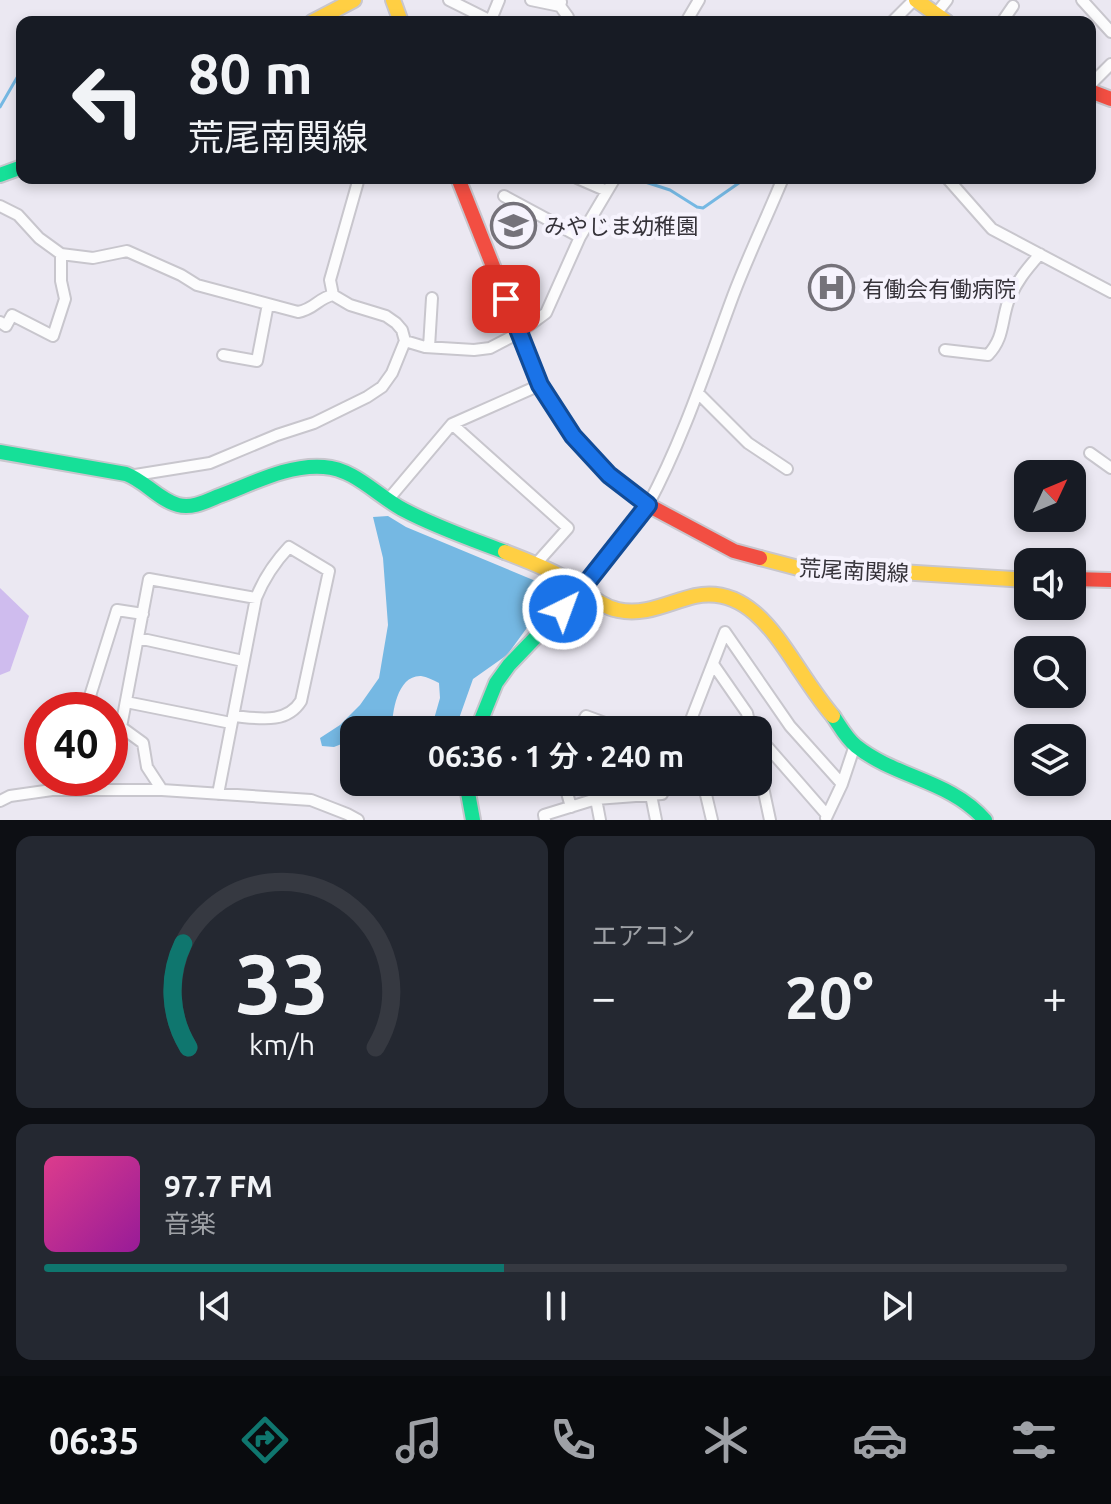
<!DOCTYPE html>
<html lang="ja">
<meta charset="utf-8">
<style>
:root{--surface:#171b24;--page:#242831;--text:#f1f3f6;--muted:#9ea1a6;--line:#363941;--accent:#0f766e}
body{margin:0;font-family:Ubuntu,"Noto Sans JP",sans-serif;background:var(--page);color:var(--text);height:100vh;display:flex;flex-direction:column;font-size:30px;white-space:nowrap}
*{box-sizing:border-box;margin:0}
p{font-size:26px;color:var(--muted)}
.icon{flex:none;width:44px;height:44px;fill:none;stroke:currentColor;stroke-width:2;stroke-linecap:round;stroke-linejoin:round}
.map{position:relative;height:820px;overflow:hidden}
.sheet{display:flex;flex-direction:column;gap:16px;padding:16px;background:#0d0f14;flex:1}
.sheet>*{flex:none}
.hud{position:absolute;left:16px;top:16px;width:1080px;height:168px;border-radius:16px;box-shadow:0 4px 12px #0003;background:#171b24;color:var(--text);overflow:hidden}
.needle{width:52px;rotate:46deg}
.fabs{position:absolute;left:1014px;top:460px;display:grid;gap:16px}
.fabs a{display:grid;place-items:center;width:72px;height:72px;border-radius:16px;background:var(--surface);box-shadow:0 4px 12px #0003;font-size:40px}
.speed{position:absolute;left:24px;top:692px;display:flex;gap:16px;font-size:40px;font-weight:700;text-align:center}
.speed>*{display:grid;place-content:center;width:104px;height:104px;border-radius:50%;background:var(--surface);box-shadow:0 4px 12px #0003;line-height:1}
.speed .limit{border:12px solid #d22;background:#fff;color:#111}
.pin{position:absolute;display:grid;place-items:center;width:68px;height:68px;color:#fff;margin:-34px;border-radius:16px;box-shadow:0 4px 12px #0006}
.me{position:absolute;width:88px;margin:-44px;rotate:42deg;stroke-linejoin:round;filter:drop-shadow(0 0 6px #0008)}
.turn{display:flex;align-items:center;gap:28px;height:168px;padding:0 40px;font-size:36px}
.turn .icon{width:104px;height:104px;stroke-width:2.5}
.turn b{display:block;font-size:56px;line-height:68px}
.big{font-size:60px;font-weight:600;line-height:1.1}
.sheet .tile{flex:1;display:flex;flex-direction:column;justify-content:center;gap:12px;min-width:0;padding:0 28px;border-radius:16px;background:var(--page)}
.sheet .dial{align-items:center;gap:0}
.dial svg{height:208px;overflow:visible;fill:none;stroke:var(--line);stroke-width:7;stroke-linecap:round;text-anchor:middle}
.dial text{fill:var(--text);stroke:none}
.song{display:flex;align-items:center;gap:24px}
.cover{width:96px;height:96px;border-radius:12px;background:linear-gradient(135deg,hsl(330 70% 55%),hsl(300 70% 35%))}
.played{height:8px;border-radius:4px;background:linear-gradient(90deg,var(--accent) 45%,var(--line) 45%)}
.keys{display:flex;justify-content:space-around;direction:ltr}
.heat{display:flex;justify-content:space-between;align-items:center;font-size:44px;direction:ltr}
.sheet .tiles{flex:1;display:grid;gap:16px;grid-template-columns:1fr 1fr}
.tile:last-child{grid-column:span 2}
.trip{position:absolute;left:340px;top:716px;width:432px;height:80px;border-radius:16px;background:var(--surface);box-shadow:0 4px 12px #0003;font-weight:600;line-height:80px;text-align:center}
.tabs{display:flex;height:128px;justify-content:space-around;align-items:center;background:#090b0e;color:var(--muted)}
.tabs .icon{width:56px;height:56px}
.tabs .current{color:var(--accent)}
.tabs b{font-size:36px;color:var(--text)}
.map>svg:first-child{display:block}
.forest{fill:#cfbcee}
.water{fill:#75b8e3}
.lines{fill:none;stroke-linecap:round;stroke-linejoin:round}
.stream{stroke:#75b8e3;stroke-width:3}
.street-casing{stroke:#c8c6cd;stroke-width:14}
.fast-casing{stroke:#c8c6cd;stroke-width:18}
.slow-casing{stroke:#c8c6cd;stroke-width:18}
.jam-casing{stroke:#c8c6cd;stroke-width:18}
.street{stroke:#fcfcfd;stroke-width:10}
.fast{stroke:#16e098;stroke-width:14}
.slow{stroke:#ffcf43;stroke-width:14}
.jam{stroke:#f24e42;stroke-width:14}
.route-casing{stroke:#114b97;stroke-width:20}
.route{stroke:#1a73e8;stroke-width:14}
.labels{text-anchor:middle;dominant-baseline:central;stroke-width:8;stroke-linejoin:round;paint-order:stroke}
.poi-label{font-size:22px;fill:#36333a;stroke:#f6f3fd;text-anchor:start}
.street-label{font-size:22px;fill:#36333a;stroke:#f6f3fd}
</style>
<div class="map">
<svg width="1111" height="820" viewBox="0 0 1111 820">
<rect width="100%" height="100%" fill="#ebe8f2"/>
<!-- forest -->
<path class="forest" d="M0,588L29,616L10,671L0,675Z"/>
<!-- water -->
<path class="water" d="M388,516L406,527L538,582L547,591L545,603L507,655L473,679L456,727L440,730L434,719L440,698L439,683C433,680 427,677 421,676C397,675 392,713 392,730H354V739L334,747L322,746L320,738L340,725L360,705L379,678L388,625L383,558L373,517Z"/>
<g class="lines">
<!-- stream -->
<path class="stream" d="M0,107L22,69
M633,178L670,190L697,207L703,208L746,178"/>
<defs>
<path id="street" d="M449,0L491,21
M531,0L560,6
M1082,0L1111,32
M561,2L560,6L568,17V22
M936,14L947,0
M490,22L499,0
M688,22H686L699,0
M892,22L914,0
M1002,22L1013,6
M1090,85L1111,64
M577,178L607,191
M947,178L992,229L1111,292
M504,196L580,237
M0,206L18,215L39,238L61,254L93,258L127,251L181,275L197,285L298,312C315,309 318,298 333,295L330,280L359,178
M0,322L6,326L12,315L53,336L65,299L61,281V254
M405,341L425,347L474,350L490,348L519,333L546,313L580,237L615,178
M429,347L432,298
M945,350L988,355C1004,338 1001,323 1008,302C1016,282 1026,270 1040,254
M223,355L257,361L268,304
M698,393L748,443L787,469
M452,424L568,528L535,565
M1090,453L1111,468
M129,476L210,463L277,435L314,423L367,397L382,387L392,373L405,341L402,330L396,323L386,316L350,305L333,295
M387,501L452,424L540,385
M648,505C683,440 707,366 733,296C748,256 767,217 783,178
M138,638L243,661
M713,664L747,713L751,730
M126,702L231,723
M98,710L90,696L117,610L143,614
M110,723L121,727L143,743L147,767L162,790
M121,727L149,579L256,598
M578,730L586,716L624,730
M687,730L725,632L790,726L842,784
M758,736L827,815
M758,764L770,820
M564,782L571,807
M703,782L712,820
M218,794L256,598C264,578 274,563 289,547L329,571L301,701C286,725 257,718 233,716
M651,795L656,820
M596,799L600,820
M0,801L10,796L52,790H162L311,800L347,814L358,820
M826,818L842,784L855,745
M545,820L544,815L596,799L662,794L667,782"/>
<path id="fast" d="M0,175L22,167
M0,452L126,474C145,481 159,500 178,505C192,509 207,501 219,496C252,484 288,464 324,467C355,469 377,496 404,510C436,527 471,539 505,552
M833,716C840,726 846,738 856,746C896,778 950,780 985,820
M477,730L496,683L509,665L581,590L648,505
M466,782L473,820"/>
<path id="slow" d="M393,0L401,22
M916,0L947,22
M312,22L354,0
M505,552C526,560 547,568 566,579C584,589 598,606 618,610C646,616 669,602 695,596C747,585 776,635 801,672C811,687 821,702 833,716
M760,558L806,570L900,572L1028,580"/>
<path id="jam" d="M1090,91L1111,99
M458,178L540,385L573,436L609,475L648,505L734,551L760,558
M1072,579L1111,580"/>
</defs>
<!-- street casing -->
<use href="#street" class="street-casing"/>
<!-- fast casing -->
<use href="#fast" class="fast-casing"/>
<!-- slow casing -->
<use href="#slow" class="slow-casing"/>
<!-- jam casing -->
<use href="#jam" class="jam-casing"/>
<!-- street -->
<use href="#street" class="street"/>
<!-- fast -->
<use href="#fast" class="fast"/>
<!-- slow -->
<use href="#slow" class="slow"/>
<!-- jam -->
<use href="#jam" class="jam"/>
</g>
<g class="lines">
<defs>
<path id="route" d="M506,299L540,385L573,436L609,475L648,505L581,590L563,609"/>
</defs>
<!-- route casing -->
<use href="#route" class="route-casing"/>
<!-- route -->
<use href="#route" class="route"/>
</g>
<!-- icons -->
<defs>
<symbol id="school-ring" viewBox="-11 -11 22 22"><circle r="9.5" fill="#f6f3fd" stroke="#75727a" stroke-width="1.5"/><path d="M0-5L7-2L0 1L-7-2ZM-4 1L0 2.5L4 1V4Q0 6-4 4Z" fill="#75727a"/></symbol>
<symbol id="hospital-ring" viewBox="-11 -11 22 22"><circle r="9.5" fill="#f6f3fd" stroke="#75727a" stroke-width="1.5"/><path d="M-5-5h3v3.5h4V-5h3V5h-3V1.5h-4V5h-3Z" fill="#75727a"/></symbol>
</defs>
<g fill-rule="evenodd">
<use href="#school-ring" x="488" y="200" width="51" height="51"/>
<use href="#hospital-ring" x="806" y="262" width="51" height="51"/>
</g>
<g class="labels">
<!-- poi labels -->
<g class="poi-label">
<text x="544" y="225">みやじま幼稚園</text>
<text x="862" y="288">有働会有働病院</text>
</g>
<!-- street labels -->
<g class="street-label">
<text transform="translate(854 570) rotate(3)">荒尾南関線</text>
</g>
</g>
</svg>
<div class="fabs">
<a><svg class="needle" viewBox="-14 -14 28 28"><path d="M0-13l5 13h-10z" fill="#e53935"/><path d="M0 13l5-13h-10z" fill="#9ea1a6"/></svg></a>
<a><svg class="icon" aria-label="sound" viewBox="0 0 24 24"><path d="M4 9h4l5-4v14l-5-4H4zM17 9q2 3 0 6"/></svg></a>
<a><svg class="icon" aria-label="search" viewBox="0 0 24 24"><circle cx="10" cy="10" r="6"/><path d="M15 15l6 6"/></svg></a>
<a><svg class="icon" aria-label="layers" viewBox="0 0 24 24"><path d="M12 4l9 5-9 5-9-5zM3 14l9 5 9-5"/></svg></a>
</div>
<div class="speed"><div class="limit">40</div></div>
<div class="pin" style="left:506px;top:299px;background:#d93025"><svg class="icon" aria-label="arrive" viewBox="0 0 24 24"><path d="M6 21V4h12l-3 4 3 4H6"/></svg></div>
<svg class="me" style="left:563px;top:609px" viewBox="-20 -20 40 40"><circle r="17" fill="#1a73e8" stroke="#fff" stroke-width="3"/><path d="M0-11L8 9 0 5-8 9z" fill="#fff"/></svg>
<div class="trip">06:36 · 1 分 · 240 m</div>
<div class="hud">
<div class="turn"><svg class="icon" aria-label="left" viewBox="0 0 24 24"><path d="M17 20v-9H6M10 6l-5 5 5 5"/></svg><div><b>80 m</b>荒尾南関線</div></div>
</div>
</div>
<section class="sheet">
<div class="tiles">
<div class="tile dial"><svg viewBox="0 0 100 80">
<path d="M14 69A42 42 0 1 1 86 69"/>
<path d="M14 69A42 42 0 0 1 12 29" stroke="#0f766e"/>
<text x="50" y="56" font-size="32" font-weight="700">33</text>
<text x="50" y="72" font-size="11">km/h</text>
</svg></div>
<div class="tile"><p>エアコン</p>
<div class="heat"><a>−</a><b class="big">20°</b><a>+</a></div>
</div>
<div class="tile">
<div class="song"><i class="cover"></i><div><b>97.7 FM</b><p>音楽</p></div></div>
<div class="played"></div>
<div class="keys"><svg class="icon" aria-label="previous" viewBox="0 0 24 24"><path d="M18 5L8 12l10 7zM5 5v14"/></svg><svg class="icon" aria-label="pause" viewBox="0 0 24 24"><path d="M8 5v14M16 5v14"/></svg><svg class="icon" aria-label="next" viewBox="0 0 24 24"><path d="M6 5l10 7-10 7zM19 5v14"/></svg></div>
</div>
</div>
</section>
<nav class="tabs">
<b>06:35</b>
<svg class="icon current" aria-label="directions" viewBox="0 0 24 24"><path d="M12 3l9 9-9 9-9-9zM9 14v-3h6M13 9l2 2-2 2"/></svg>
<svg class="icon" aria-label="music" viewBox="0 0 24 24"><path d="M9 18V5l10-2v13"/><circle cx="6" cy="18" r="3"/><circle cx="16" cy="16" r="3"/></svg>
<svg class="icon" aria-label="phone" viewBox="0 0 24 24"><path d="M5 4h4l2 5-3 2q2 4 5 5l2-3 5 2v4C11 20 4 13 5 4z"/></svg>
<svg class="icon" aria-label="climate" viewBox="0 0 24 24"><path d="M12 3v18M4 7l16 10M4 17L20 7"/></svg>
<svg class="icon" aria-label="car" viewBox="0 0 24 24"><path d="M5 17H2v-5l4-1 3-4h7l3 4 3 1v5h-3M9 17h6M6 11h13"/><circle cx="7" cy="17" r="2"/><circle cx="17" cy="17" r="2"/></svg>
<svg class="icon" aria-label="filters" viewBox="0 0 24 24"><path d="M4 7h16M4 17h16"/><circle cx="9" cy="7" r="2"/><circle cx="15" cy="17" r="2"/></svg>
</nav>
